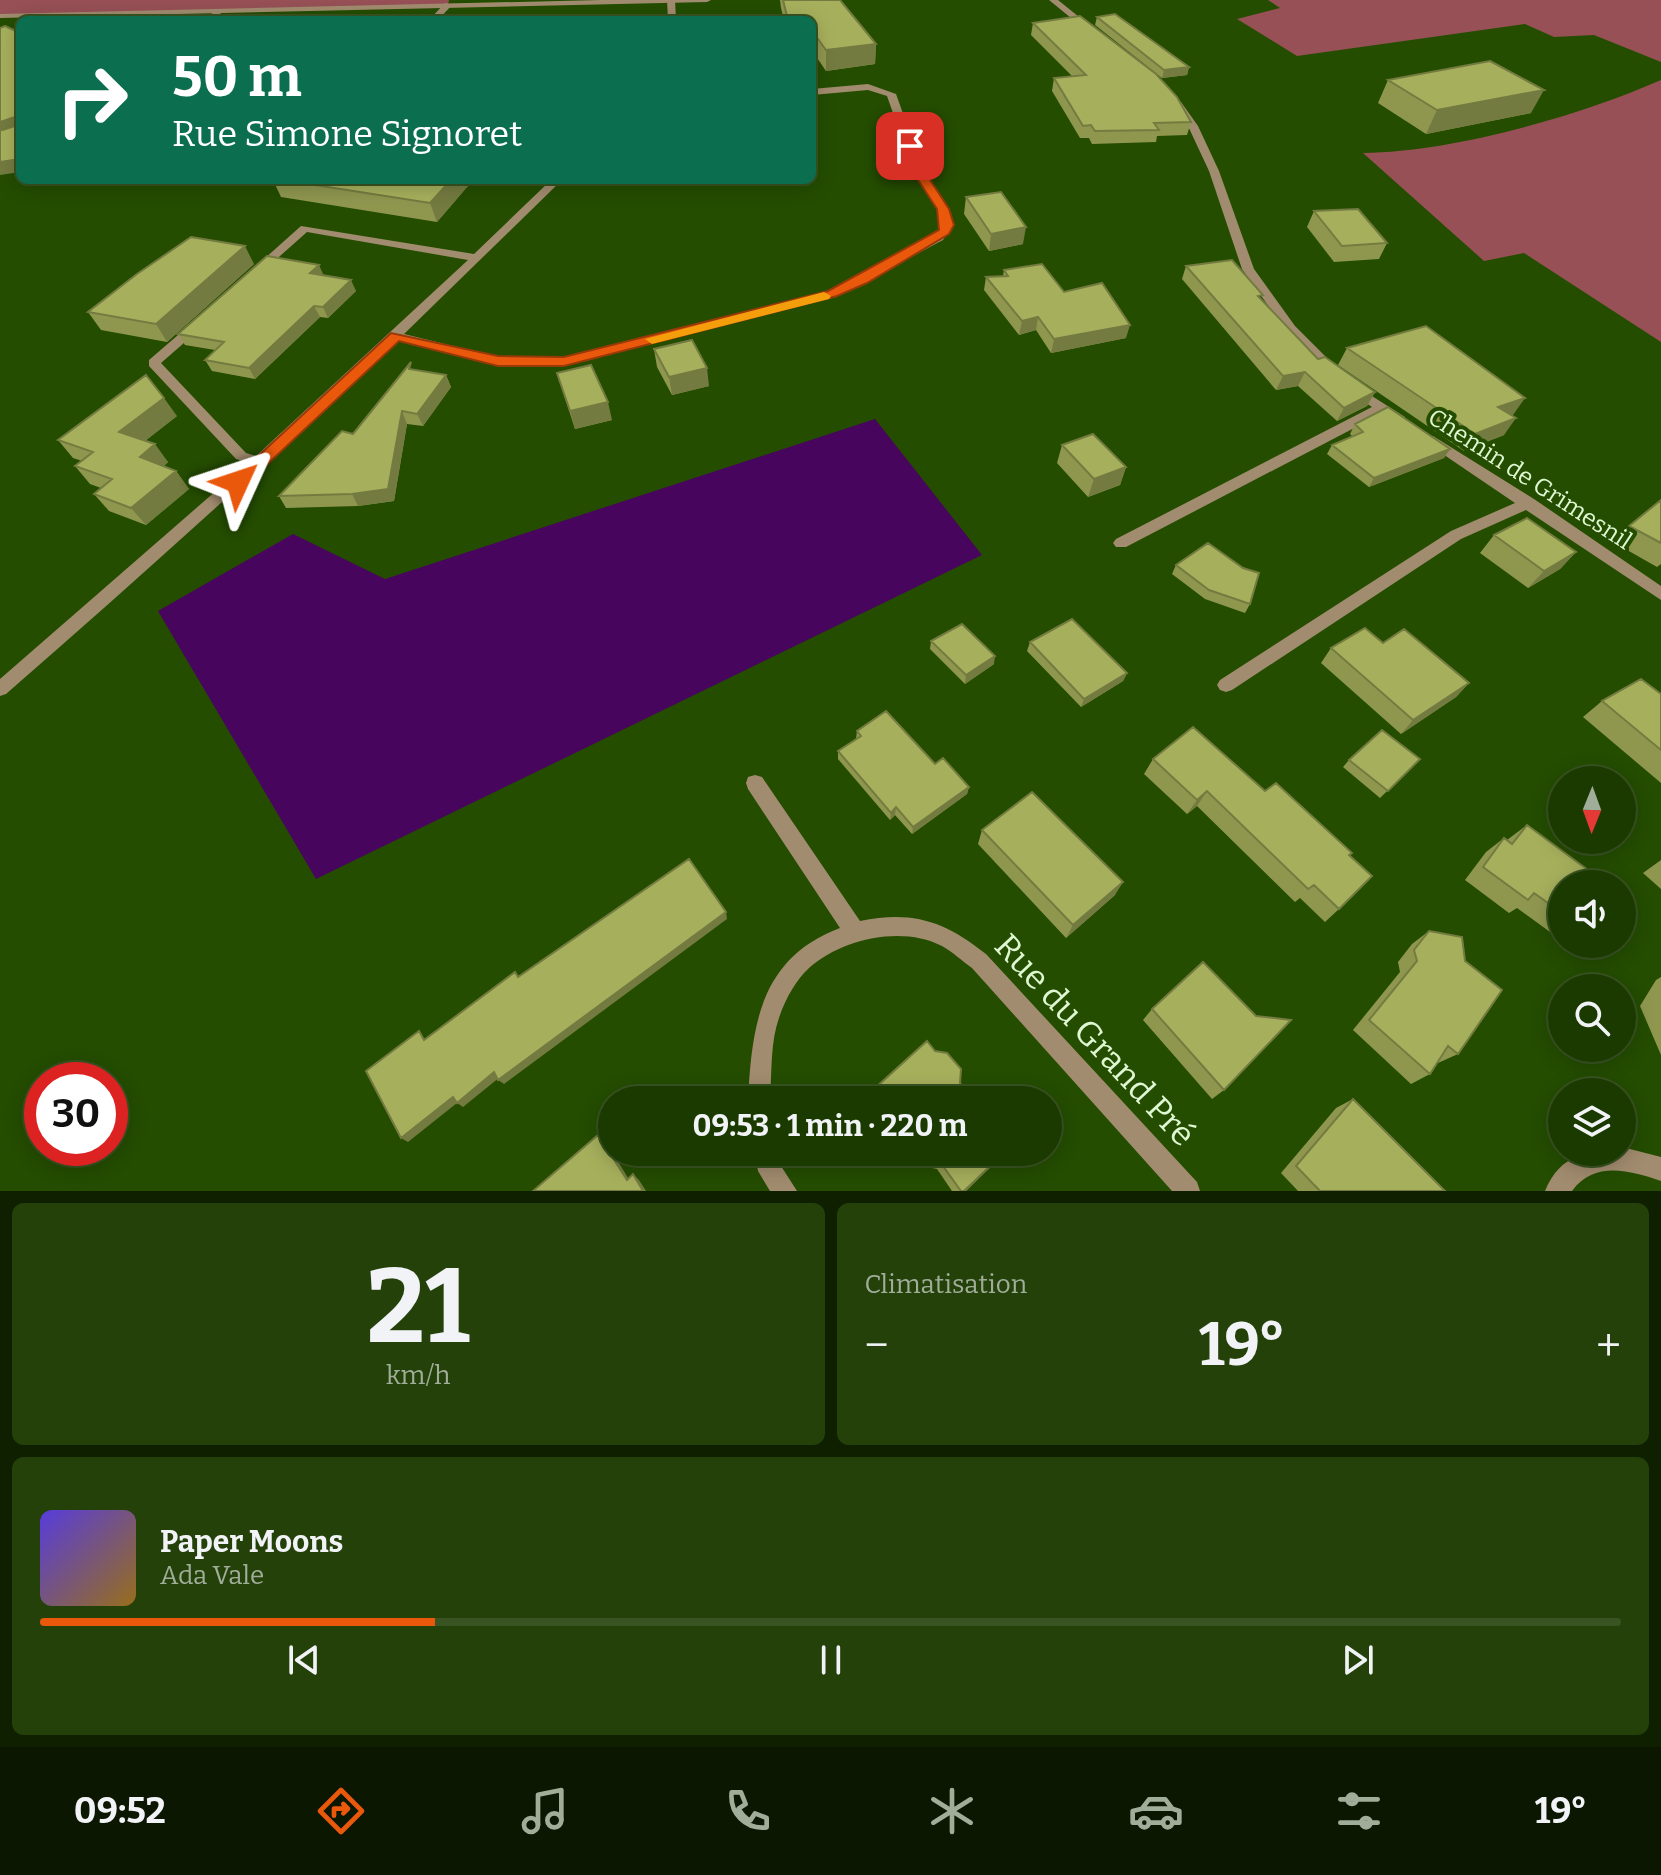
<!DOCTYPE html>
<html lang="fr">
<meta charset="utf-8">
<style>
:root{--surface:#1b3a00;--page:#24410a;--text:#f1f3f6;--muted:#a0ad99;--line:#395422;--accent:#ea580c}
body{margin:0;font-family:Bitter,serif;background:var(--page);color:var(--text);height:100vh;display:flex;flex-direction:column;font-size:30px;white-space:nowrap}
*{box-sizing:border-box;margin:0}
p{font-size:26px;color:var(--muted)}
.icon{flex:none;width:44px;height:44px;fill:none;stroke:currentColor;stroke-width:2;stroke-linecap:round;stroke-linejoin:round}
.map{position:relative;height:1191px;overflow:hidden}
.sheet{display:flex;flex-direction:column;gap:12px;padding:12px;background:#0f2000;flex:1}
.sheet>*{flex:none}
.top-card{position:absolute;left:16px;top:16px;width:800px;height:168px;border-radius:12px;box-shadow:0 4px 20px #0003,0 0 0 2px var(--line);background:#0b6e4f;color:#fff;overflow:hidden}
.needle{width:52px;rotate:181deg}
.fabs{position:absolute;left:1548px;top:766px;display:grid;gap:16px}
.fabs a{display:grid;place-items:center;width:88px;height:88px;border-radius:50%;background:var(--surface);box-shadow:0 4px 20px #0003,0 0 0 2px var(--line);font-size:40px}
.speed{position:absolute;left:24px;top:1062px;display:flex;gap:16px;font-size:40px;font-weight:700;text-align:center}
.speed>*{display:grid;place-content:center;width:104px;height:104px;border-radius:50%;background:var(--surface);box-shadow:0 4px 20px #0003,0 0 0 2px var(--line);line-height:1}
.speed .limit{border:12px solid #d22;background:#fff;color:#111}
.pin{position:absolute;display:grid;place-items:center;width:68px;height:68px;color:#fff;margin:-34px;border-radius:16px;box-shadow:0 4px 12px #0006}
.me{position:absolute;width:88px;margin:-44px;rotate:48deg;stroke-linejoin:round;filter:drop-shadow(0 0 6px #0008)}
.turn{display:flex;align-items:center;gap:28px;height:168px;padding:0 24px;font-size:36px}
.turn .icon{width:104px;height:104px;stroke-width:2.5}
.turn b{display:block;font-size:56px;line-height:68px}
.big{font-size:60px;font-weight:700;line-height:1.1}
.sheet .widget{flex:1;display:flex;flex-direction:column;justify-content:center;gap:12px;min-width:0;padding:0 28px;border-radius:12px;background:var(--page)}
.sheet .dial{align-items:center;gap:0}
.dial b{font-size:104px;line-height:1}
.song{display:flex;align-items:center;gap:24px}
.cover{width:96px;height:96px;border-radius:12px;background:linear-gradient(135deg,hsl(250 70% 55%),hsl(40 70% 35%))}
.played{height:8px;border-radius:4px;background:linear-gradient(90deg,var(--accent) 25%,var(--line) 25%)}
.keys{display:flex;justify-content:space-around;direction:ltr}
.heat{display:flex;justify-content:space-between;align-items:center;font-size:44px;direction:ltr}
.sheet .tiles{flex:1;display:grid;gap:12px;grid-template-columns:1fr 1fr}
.widget:last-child{grid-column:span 2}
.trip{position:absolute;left:598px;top:1086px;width:464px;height:80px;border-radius:40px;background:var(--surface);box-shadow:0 4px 20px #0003,0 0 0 2px var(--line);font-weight:700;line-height:80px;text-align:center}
.menu{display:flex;height:128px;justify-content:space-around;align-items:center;background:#0b1700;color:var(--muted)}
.menu .icon{width:56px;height:56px}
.menu .active{color:var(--accent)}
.menu b{font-size:36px;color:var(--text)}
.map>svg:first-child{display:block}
.green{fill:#965056}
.water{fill:#48055e}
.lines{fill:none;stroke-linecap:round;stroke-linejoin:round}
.minor{fill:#a28c6f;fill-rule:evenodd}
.tertiary{fill:#a28c6f;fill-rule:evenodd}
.wall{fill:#8f974f}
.shaded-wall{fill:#747b40}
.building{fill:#a6b05c;stroke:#747b40;stroke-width:2}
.route{fill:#ea580c;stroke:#983908;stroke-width:2}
.slow{fill:#f59e0b}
.labels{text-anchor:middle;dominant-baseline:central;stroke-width:8;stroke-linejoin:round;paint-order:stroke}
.far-street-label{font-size:24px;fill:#dff7d2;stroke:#244d00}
.near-street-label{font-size:34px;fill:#dff7d2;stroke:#244d00}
</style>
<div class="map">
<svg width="1661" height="1191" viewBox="0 0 1661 1191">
<rect width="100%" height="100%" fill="#244d00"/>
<!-- green -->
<path class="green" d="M0,0H449L448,5L0,16Z
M1268,0H1661V62L1594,35L1554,37L1525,24L1297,56L1237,19L1280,8Z
M1661,80V342L1524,253L1484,261L1363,153C1453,152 1579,116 1661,80Z"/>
<!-- water -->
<path class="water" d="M875,419L982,555L316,879L158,611L293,534L385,579Z"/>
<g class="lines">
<!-- minor -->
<path class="minor" d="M667,0H675L676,20H668Z
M1049,0H1058L1094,29L1087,31Z
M445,3L452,5L438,20H429Z
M214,11L221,13L215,20H207Z
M868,84L896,94L924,172L948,209L952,225L943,240L836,297L564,366L498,365L397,340C269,461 139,578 6,694L0,696V679L248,463L236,459L149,366V360L192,323H200V329L161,363L246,453L256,456L468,260L307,232L262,272H254V268L301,226L474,254L551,180H562L404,334L498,357L564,358L828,291L935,236L942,225L938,209L914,172L887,96L868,90L812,95V89Z
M1175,102H1181L1198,126L1219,171L1254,269L1295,326L1340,371V377H1330L1287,332L1242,269L1209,171L1188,126L1173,104Z
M1353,384L1405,417V423H1395L1381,414L1126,547H1116L1113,543L1116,539L1372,407L1348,391L1346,388Z
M1433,436L1534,499L1661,586V600L1526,510L1461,539L1232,690L1226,692L1220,690L1217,685L1220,680L1451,531L1515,503L1428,444L1426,441Z
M755,775L762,777L860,921C912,910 945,921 986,954L1197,1182L1200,1191H1172L972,968C962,961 953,952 942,946C902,925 841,939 809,968C796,980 786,998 780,1015C770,1041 772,1072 770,1100H748C752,1025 760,958 840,928L748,789L746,783L748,777Z
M1622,1147L1661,1157V1181C1630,1171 1595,1160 1572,1191H1545C1561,1153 1586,1152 1622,1152Z
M755,1152H779L781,1166L797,1191H770L758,1171Z"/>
<!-- tertiary -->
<path class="tertiary" d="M601,0H711L707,2L0,18V14Z"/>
</g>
<!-- wall -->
<path class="wall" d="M780,0H840L876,44L875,64L826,71L815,55H812V20H784L781,8Z
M1097,17L1189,67L1187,75L1162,78L1095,25Z
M1033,23L1191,122L1187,135L1157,136L1156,142L1092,144L1089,138H1080L1052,91L1054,78L1072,76L1031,35Z
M1388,80L1531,113L1426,134L1378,103Z
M138,180H167L163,183Z
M273,180H473L437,222L281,197Z
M966,197L1023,244L989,251L964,214Z
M1314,211L1387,243L1379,259L1334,262L1307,227Z
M254,264L167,342L101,330L88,312Z
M1186,266L1261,300L1318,359L1375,392L1367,406L1337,421L1298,386L1276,390L1182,279Z
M1004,270L1064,292L1126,338L1051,353L1036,330L1019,335L984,290L986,277L1003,276Z
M323,275L356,291L328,318L320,317L255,379L212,371L205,360L215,350L185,345L178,334Z
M1347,348L1513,415H1512L1504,435L1464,451L1338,365Z
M654,349L709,386L672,395L657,367Z
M414,370L446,375L451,387L423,426L407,424L394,501L358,506L286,508L279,496L353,434Z
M557,373L612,420L575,429Z
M177,416L145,441L168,462L164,466L176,471L189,489L146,525L109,511L94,494L101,488L90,484L75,466L82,461L73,458L58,440Z
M1355,424L1450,449L1444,458L1369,487L1327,454L1332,445L1352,436L1350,434Z
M1062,445L1126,467L1120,485L1088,497L1057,463Z
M1661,500V564L1657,567L1613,542L1629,526Z
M1494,535L1576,552L1560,569L1528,588L1480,553Z
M1176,565L1250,604L1245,613L1205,599L1172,574Z
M931,641L994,664L965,684L930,649Z
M1030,642L1127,673L1123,681L1081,707L1027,651Z
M1331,648L1469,683L1456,697L1401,734L1321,663Z
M1661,694V783L1583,717L1602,701Z
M857,731L935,764L969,787L967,794L912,834L895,815L890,820L838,759V751L856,739Z
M1153,759L1265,791L1349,855L1339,909L1325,922L1300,898L1295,902L1197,806L1187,814L1144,774Z
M1420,759L1380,798L1343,767L1349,760Z
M1527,825L1562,884V940H1561L1517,908L1509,913L1465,880L1486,852L1504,838L1507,840Z
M982,830L1115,895L1066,938L978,844Z
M1661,860V889L1643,873Z
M1429,931L1458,1054L1438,1063L1437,1062L1430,1074L1411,1084L1353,1030L1400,972L1398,962L1412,944Z
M1661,977V1055L1640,1006L1656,980Z
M1152,1009L1224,1090L1212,1099L1143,1020Z
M935,1051L974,1100H872L873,1090Z
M1353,1099L1445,1191H1298L1281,1173L1336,1108Z
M912,1152H1006L966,1191H952L937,1169L923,1166Z"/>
<!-- shaded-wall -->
<path class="shaded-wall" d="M876,44L875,64L826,71V50Z
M1189,67L1187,75L1162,78L1164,70Z
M1544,90L1531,113L1426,134L1437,110Z
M15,117L20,124L0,130V122Z
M20,159V172L0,175V162Z
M451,180H473L437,222L430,203Z
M1026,227L1023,244L989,251L991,234Z
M245,246L254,264L167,342L156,324Z
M319,265L324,276L310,273Z
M351,280L356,291L328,318L323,307Z
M314,306L320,317L255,379L249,368Z
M1038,317L1036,330L1019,335L1022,321Z
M1130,325L1126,338L1051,353L1054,339Z
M707,368L709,386L672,395L669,377Z
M1305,372L1298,386L1276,390L1283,376Z
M446,375L451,387L423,426L417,414Z
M1375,392L1367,406L1337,421L1344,408Z
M164,398L177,416L133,450L119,432Z
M1525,398L1513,415L1486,424L1498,407Z
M608,402L612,420L575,429L570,411Z
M402,411L407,424L394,501L358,506L352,494Z
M1516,418L1504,435L1464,451L1475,434Z
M155,444L168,462L153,475L140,457Z
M1450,449L1444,458L1369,487L1374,478Z
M1126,467L1120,485L1088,497L1094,479Z
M176,471L189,489L146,525L131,508Z
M1576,552L1560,569L1528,588L1544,571Z
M995,656L994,664L965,684L966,675Z
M1127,673L1123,681L1081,707L1084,699Z
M1469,683L1456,697L1401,734L1413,720Z
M969,787L967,794L912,834L913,827Z
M1207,791L1197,806L1187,814L1197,800Z
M896,807L895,815L890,820L891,813Z
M1123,882L1115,895L1066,938L1073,925Z
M726,912L727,919L504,1084L498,1080Z
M494,1072L500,1077L463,1107L457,1103L408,1142L401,1138L453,1097Z
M598,1135L606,1142L633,1186L627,1180Z
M1005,1152H1006L966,1191H964Z
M633,1174L639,1180L646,1191H643Z"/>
<!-- building -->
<path class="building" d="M783,0H840L876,44L826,50L815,35H812V20H788Z
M1115,14L1189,67L1164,70L1097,17Z
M1080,16L1156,74L1177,97L1191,122L1154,123L1159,130L1095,131L1091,125L1083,126L1054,78L1086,75L1033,23Z
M5,26L20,33V159L0,162V128L2,130L15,126V117L0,122V28Z
M1490,61L1544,90L1437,110L1388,80Z
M283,180H451L430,203Z
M1001,192L1026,227L991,234L966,197Z
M1358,209L1387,243L1342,246L1314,211Z
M191,237L245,246L156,324L88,312L137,274Z
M267,256L319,265L310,273L351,280L323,307L314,306L249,368L205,360L224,342L178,334Z
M1232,260L1263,295L1258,296L1318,359L1325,357L1375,392L1344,408L1305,372L1283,376L1186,266Z
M1042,264L1064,292L1102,283L1130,325L1054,339L1038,317L1022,321L986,277L1008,276L1004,270Z
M1426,326L1525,398L1498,407L1516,418L1475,434L1347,348Z
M692,340L707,368L669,377L654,349Z
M411,362L409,369L446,375L417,414L402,411L388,489L352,494L279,496L342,431L353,434Z
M591,365L608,402L570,411L557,373Z
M146,375L164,398L119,432L155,444L140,457L176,471L131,508L94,494L112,479L75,466L93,452L58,440Z
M1388,407L1450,449L1374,478L1332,445L1363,432L1355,424Z
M1093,434L1126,467L1094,479L1062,445Z
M1661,500V543L1629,526Z
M1527,518L1576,552L1544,571L1494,535Z
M1208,543L1243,568L1259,573L1250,604L1209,590L1176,565Z
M1072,619L1127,673L1084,699L1030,642Z
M962,624L995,656L966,675L931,641Z
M1365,628L1383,643L1404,629L1469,683L1413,720L1331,648Z
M1641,679L1661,694V750L1602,701Z
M886,711L935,764L943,758L969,787L913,827L896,807L891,813L838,751L861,736L857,731Z
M1193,727L1265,791L1276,783L1352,853L1349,855L1372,876L1339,909L1314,885L1308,889L1207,791L1197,800L1153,759Z
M1382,730L1420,759L1388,791L1349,760Z
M1032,792L1123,882L1073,925L982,830Z
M1527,825L1607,884H1562V913L1534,893L1528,900L1483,867L1504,838L1512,844Z
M689,859L726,912L498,1080L494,1072L457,1103L453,1097L401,1138L366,1071L419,1031L424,1040L515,972L518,977Z
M1429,931L1462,937L1465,961L1502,990L1458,1054L1448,1046L1430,1074L1369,1020L1417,961L1414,950Z
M1203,962L1256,1016L1291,1020L1224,1090L1152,1009Z
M927,1041L935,1051L947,1053L961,1069L960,1083L974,1100H880L873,1090Z
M1353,1099L1445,1191H1320L1296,1166Z
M598,1135L627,1180L633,1174L643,1191H533Z
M921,1152H1005L964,1191H961L940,1162L926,1159Z"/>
<!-- route -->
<path class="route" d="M910,143L915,146L925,172L949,209L954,225L949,234L867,283L837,296L564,366H498L399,341L244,486H232L230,482L391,333L498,356L564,357L828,291L939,230L937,209L913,172L904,146Z"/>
<!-- slow -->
<path class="slow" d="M824,292L831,296L829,299L652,344L645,339Z"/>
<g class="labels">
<!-- far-street labels -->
<g class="far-street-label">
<text transform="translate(1530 479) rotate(33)">Chemin de Grimesnil</text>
</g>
<!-- near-street labels -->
<g class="near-street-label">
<text transform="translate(1095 1040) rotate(47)">Rue du Grand Pré</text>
</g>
</g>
</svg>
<div class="fabs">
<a><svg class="needle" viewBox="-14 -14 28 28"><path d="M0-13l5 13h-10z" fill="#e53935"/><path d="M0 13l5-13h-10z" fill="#a0ad99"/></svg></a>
<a><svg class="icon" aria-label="sound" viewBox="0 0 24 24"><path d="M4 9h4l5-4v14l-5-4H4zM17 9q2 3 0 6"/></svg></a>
<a><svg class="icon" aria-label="search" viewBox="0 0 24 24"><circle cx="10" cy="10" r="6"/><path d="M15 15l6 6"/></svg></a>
<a><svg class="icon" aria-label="layers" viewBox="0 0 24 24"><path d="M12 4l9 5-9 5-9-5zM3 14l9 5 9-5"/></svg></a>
</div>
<div class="speed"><div class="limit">30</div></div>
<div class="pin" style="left:910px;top:146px;background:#d93025"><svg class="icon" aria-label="arrive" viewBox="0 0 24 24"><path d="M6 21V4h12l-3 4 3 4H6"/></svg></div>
<svg class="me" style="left:238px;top:482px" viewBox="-20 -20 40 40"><path d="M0-17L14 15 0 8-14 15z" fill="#ea580c" stroke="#fff" stroke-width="4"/></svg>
<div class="trip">09:53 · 1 min · 220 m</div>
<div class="top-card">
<div class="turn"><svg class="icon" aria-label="right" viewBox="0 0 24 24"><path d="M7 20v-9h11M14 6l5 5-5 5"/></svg><div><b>50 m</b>Rue Simone Signoret</div></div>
</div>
</div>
<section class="sheet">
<div class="tiles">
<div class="widget dial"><b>21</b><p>km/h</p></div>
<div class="widget"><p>Climatisation</p>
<div class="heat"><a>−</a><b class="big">19°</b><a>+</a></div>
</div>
<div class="widget">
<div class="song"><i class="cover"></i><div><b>Paper Moons</b><p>Ada Vale</p></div></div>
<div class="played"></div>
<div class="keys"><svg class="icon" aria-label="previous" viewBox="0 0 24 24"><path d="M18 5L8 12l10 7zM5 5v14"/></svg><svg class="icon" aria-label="pause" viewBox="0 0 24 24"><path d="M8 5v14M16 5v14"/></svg><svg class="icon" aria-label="next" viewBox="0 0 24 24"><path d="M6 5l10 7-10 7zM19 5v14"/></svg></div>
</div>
</div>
</section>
<nav class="menu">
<b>09:52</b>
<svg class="icon active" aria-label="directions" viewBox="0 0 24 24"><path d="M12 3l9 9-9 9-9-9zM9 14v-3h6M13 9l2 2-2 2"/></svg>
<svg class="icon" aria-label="music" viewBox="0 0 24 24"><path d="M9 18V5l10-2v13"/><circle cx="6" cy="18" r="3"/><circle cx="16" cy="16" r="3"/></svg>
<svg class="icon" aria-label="phone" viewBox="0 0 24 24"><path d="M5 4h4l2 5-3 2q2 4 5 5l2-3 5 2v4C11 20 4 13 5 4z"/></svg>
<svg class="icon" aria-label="climate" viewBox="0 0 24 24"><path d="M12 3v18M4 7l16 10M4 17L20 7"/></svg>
<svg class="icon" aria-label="car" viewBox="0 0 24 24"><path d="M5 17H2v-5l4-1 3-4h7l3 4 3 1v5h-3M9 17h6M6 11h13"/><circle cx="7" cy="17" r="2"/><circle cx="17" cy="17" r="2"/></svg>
<svg class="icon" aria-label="filters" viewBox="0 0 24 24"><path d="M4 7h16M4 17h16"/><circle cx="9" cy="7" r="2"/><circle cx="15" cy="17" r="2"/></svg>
<b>19°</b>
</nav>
